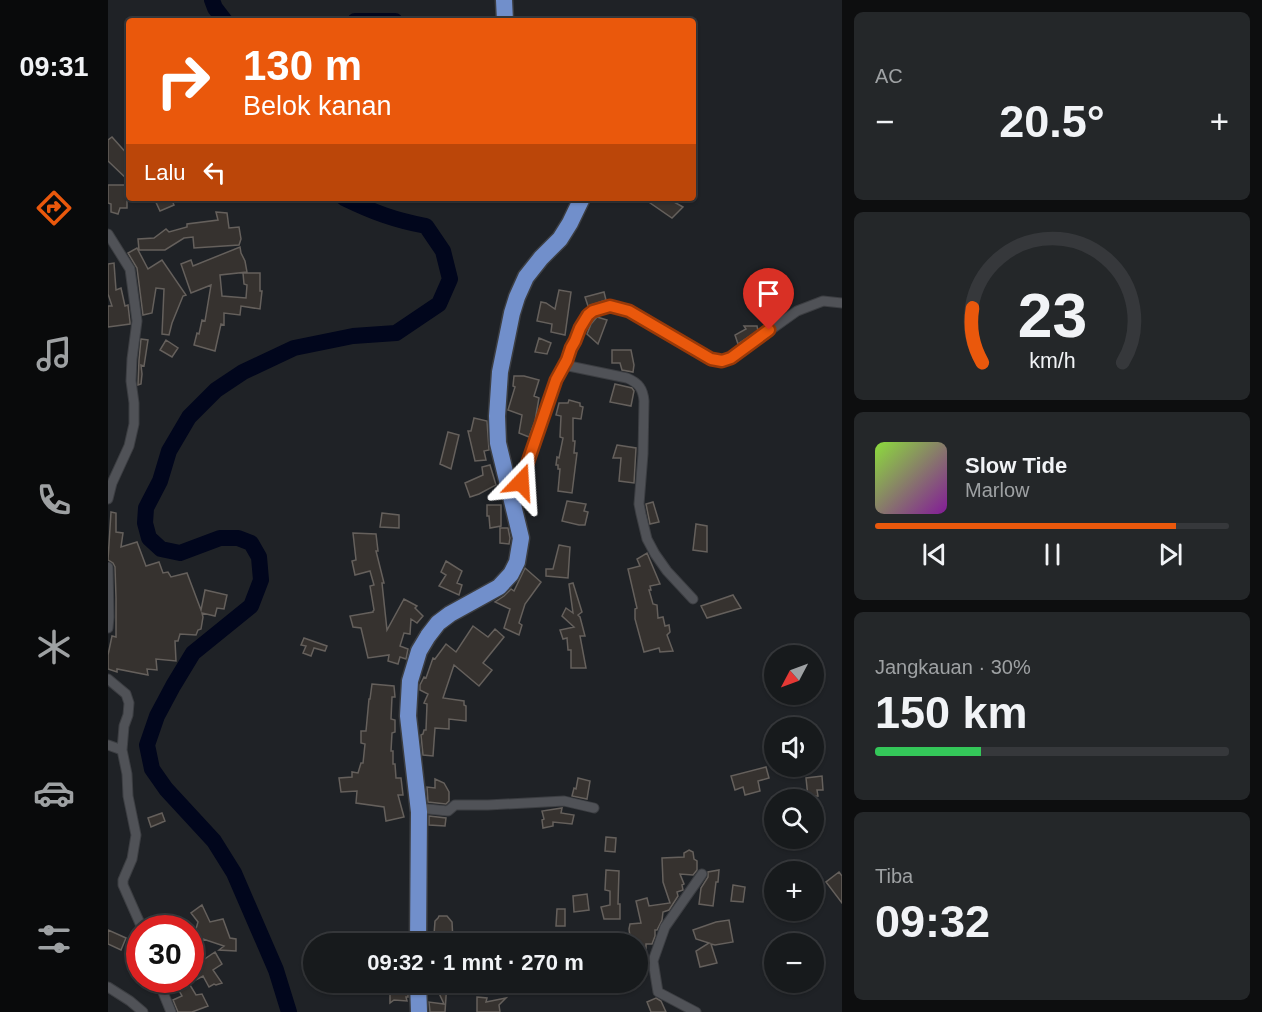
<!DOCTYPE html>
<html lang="id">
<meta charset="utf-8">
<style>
:root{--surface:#171a1c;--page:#242729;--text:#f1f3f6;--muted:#9ea1a3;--line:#36383b;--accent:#ea580c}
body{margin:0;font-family:Arial,sans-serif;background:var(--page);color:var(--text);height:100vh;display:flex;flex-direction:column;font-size:22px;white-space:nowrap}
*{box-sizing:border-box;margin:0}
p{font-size:20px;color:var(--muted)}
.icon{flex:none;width:33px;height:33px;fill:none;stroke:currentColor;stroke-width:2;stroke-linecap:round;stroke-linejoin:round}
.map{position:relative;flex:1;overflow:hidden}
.panel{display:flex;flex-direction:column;gap:12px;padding:12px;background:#0d0e0f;width:420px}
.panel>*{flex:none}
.hud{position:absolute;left:18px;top:18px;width:570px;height:183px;border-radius:6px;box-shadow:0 2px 4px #0004,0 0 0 2px var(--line);background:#ea580c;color:#fff;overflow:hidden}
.needle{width:39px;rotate:229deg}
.fabs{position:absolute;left:656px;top:645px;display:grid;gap:12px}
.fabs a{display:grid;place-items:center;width:60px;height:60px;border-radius:50%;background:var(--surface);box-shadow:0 2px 4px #0004,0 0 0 2px var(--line);font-size:30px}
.speed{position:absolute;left:18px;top:915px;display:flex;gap:12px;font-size:30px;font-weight:700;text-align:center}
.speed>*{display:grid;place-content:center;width:78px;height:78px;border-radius:50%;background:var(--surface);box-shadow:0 2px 4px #0004,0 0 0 2px var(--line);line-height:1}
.speed .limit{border:9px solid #d22;background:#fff;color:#111}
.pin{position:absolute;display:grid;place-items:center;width:51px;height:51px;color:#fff;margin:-62px -26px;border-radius:50% 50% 50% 0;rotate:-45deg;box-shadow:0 0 6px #0007}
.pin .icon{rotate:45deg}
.me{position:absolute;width:66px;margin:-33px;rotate:20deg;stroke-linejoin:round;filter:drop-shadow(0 0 4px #0008)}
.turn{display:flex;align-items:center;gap:21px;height:126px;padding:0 18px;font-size:27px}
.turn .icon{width:78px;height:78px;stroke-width:2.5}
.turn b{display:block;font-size:42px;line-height:51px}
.then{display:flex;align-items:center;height:57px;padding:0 18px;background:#0003;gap:12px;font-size:22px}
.big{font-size:45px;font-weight:700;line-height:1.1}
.panel .card{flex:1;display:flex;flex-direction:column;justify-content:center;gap:9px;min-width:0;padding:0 21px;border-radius:9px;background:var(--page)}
.panel .dial{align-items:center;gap:0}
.dial svg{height:156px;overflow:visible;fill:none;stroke:var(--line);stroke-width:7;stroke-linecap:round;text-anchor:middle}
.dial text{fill:var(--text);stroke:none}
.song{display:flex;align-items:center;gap:18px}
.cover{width:72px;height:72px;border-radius:9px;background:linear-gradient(135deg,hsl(90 70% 55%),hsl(290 70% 35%))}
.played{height:6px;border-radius:3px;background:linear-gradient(90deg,var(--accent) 85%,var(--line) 85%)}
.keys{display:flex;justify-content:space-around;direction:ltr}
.heat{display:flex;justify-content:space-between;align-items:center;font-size:33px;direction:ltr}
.charge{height:9px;border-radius:4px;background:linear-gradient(90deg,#34c759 30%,var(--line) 0)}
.trip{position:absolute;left:195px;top:933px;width:345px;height:60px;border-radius:30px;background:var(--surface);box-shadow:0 2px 4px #0004,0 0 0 2px var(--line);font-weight:700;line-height:60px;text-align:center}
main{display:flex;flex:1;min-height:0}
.tabs{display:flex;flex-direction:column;width:108px;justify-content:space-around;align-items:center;background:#090a0b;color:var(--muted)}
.tabs .icon{width:42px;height:42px}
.tabs .selected{color:var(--accent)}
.tabs b{font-size:27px;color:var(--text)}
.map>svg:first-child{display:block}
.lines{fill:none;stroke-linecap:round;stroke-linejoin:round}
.river{stroke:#01061c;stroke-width:16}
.building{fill:#36322f;stroke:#65605c;stroke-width:1.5}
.street-casing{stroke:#3c3e42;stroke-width:11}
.highway-casing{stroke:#3c3e42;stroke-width:19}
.street{stroke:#505257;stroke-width:9}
.highway{stroke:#718fcb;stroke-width:16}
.route-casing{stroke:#983908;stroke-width:15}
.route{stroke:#ea580c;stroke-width:10}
</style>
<main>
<nav class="tabs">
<b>09:31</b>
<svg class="icon selected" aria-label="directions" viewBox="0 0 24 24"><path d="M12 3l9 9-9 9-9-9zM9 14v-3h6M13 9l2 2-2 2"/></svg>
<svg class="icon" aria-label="music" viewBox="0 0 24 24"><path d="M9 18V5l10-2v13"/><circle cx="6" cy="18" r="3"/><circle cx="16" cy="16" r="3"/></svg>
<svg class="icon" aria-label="phone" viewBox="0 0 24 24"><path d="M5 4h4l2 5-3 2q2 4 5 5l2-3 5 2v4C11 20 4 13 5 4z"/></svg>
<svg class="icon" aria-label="climate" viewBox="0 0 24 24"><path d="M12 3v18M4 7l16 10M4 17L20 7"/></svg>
<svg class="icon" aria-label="car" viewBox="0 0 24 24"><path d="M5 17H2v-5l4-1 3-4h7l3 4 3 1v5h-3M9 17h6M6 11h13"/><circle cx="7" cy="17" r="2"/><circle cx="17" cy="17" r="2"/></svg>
<svg class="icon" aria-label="filters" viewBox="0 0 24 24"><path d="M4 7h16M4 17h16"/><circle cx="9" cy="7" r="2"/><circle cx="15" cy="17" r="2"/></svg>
</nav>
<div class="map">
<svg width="734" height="1012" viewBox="0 0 734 1012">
<rect width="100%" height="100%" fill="#1f2226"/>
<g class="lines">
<!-- river -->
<path class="river" d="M104,0L107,8L117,21
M247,21H287
M181,1012L168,970L126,873L106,841L58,789L44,769L39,745L49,716L65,686L85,653L143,606L153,580L151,557L143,543L130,538H112L72,553L53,549L41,538L37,523L38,508L52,481L61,451L81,417L108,390L135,372L186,348L245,336L288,333L331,304L342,279L335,251L318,226C286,220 265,212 236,198"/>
</g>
<!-- building -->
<path class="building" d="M4,137L21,156V181L0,161V140Z
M0,185H19V208H12L10,214L3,212V204L0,203Z
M46,198H63L66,205L52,211Z
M535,198H559L575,207L564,218Z
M108,212L119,213L121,228L131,227L133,239L131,245L86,248L85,237L76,238L57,250H31L30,239L46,238L58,229L61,232L79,227V224L110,220Z
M132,247L133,253L137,261L139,272L112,275L114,296L138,298L139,285L136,284L135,273H152V291H154L152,309L133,306L132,315L116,313V325L113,324L107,351L86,345L89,333L91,334L94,320L97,321L103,285L83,293L73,264L83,260L85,266Z
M29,248L40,269L54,260L78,295L75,296L64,323L61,335L54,334L56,289L48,288L44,313L35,315L29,268L20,253Z
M6,263L8,290L13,288L17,306L20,305L22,322V324L0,327V306H4L0,294V264Z
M665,288L668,299L653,302L650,292Z
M451,290L463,292L457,335L443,332L444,324L429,321L433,302L438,303L447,309Z
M496,292L498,300L480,306L477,297Z
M489,317L499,320L490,344L479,334L483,324Z
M636,326H649L650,331L630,344L627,335L638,329Z
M431,338L443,343L439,354L427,352Z
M33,339L40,340L36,366L33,365L34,374L33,384L30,385L31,360Z
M58,340L70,348L64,357L52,350Z
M504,350H523L526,365L525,372L514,370L512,363H504Z
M406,376H416L431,380L426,396L431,398L427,421L421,437L411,433L414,415L400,410L407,387L405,386Z
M507,384L524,388L526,391L523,406L502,402Z
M461,400L472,403V406L475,407L473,419L465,418V441H467L466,453H469L464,493L450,491L452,469H450V465H448L449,457L451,458L455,438L452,437L453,416L448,415L451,403H460Z
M366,418L379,421L381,450L376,451L378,460L367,461L360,431H363Z
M340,432L351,435L343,469L332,464Z
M509,445L528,448L526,483L511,481L513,458H505Z
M382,465L388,485L371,494L362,497L357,483L375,475L374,467Z
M459,501L478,504L476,511L480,512L477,525H471L454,521Z
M545,502L551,522L542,524L538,504Z
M379,505H393V526L382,528L381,516H379Z
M3,512L8,513V532L15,533L13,547L29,542L38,566L51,562L55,573L60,572L63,577L79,573L93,610L97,590L119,595L116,609L109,608L107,616L94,613L95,617L93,629L90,630L88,635L72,634L70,641H67L68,661L48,659L49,670L39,669L40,675L9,669V672L0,669V655L4,636L8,637V598L7,567L5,563L0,560Z
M274,513L291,515V528L272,527Z
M588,524L599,526V552L585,550Z
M392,528H400L402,538L401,544L392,543Z
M245,533L268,534L270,551H268L276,583H274L279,630L296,599L309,606L307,608L315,616L309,623L303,619L302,634L296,633L292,646L300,649L298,659L292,657L290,664L280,661L281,655L260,658L253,628L245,627L242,616L265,612V611L266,610L262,586L266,585L262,571L247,575L244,561L248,560Z
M451,545L462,547L460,578L438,576V569H445Z
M539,553L552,584L542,586L543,590H541L545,604L549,605L550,618L555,617L557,626L561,625L562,632L559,635L565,651L552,652L551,648L536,652L527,619V609L529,608L520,569L532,566L529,559Z
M338,561L354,571L349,583L354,585L351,595L331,586L338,575L333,572Z
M417,568L433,582L417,604L411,623L414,625L411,635L396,628L402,609L387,602L396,596L403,589L406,591Z
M465,583L474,612L470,615L472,617L477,636H472L478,668H463V650H460L459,638L455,639L452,630L466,627L454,616L458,608L465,613L461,584Z
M625,595L633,608L599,618L593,606Z
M365,626L380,637L387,629L396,637L375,663L384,670L371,686L346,665L335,698L356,701V705L358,706V721L341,719V729L327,728L325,756L315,755L313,735L315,734L316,730H318L319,704L316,703L320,694L312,690V685L316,677L318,678L325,658L327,659L338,644L348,652Z
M196,638L219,646L217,651L206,648L203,656L195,653L198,646L193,645Z
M264,684L286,686L287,697H284L283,719L287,720V732L284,733L283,751H285V764H287L288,778H293L295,795H290L296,817L278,821L276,807L248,803L249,791L233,792L231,778L244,777V772L250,773L253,763H255L257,744L253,743V731H258L261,699H262Z
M658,767L661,778L650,781L652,791L637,795L635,787L627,790L623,776Z
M714,776L715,790H709L710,796L700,797L698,778Z
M470,778L482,781L479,799L464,796L466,788L468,789Z
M327,779L336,783L341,792V801L338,804L320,802L319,787L327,788Z
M454,808L453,813L466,815L464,824L445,822V826L435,828L434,820L436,819L434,811Z
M54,813L57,821L43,827L40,818Z
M321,816L338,818L337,826L321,825Z
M498,837L508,838L507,852L497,851Z
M581,850L585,852L586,859L589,861V870L585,875L572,874L576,884L574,885L575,890L569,892L570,896L561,910L555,912L554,920L549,930H547V936L544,944H538V949H534L538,964L530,966V944H523L521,929L522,924L533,923L528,901L539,898L541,906L562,903L555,882L554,858L576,857V853Z
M498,870L511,871L510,904H512V919H496L493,907L502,905V891L497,890Z
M611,870L610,882H608L605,906L591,904L593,888L600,877V872Z
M731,872L734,876V903L718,882Z
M625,885L637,887L635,902L623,901Z
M479,894L481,910L466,912L465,896Z
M94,905L102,922L115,919L122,938L128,939V951L111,950L116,946L95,939L92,951L82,950L83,939H85L90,922L83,913Z
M449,909H457V926H448Z
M331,916H339L344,922L345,941L342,944H329L326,935L327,921L330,918Z
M621,920L625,942L607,945L603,944L609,963L592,967L588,951L601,943L588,939L585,930L608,922Z
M0,930L18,938L13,950L0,944Z
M107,952L114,964L105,970L114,983L108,985L106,984L101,987L95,976L82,983V969Z
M65,980H79L88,995L94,994L100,1006L84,1012H70L65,1000L74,996Z
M282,982H300V997H298L299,1001L286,1000L282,1003Z
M329,982H339L337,1012H322L321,1002L336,1004L330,991Z
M369,997L379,998L378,1002L398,998L391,1005L392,1012H369Z
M548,998L553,1001L558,1012H543L539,1002Z"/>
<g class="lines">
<defs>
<path id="street" d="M0,234L22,269L29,321L24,359L23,381L26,403V424L21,446L4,483L0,499
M456,365L519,378C531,383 535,389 536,401L535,454L531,504L533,514L539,539L547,554L559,571L585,599
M403,492L413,482L448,379L459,360L472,328L480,315L485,311L502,306L521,311L603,359L614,361L623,358L689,311L715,301L734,303
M0,567L1,617L0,628
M0,679L18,694L21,703L20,715L16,726L14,750L19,774L20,796L28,835L24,859L15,880V885L34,928
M0,745L14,750
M310,808L340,811L347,805H380L456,801L486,808
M50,980L63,1012
M0,987L22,1001L35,1012
M588,1012L550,992L545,961L557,927L594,874"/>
<path id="highway" d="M396,0L397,21
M310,944L311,812L300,716L302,681L311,651L320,636L330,623L342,614L391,587L403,574L409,562L413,538L390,443L389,416L392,372L404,313L409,297L418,277L433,258L452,239L462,223L474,198
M310,982L311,1012"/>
</defs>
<!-- street casing -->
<use href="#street" class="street-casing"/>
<!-- highway casing -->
<use href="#highway" class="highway-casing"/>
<!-- street -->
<use href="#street" class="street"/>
<!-- highway -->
<use href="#highway" class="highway"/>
</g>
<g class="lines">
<defs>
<path id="route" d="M413,482L448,380L459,360L463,348L467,341L472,328L480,315L485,311L502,306L521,311L603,359L614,361L623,358L661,330"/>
</defs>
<!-- route casing -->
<use href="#route" class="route-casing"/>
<!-- route -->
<use href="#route" class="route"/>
</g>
</svg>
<div class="fabs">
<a><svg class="needle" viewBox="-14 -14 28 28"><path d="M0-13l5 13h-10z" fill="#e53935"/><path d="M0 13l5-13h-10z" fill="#9ea1a3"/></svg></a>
<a><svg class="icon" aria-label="sound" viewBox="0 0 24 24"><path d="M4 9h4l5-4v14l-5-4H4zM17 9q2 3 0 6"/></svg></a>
<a><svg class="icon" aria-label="search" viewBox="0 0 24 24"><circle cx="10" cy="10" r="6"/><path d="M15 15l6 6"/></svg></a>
<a>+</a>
<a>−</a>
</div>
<div class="speed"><div class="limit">30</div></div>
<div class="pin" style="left:661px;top:330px;background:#d93025"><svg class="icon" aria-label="arrive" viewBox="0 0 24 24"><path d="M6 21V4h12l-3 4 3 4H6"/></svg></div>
<svg class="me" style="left:413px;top:482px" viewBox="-20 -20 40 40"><path d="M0-17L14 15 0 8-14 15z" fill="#ea580c" stroke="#fff" stroke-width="4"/></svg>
<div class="trip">09:32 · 1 mnt · 270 m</div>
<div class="hud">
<div class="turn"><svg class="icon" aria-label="right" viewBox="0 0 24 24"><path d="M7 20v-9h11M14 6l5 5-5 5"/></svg><div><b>130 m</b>Belok kanan</div></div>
<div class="then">Lalu<svg class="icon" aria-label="left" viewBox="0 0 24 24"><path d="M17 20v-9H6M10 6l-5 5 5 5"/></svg></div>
</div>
</div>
<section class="panel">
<div class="card"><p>AC</p>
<div class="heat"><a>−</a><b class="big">20.5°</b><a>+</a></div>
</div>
<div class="card dial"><svg viewBox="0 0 100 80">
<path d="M14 69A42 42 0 1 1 86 69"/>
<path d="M14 69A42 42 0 0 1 9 41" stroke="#ea580c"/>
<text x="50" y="56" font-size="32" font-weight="700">23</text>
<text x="50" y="72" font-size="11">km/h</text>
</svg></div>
<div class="card">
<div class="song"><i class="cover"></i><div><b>Slow Tide</b><p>Marlow</p></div></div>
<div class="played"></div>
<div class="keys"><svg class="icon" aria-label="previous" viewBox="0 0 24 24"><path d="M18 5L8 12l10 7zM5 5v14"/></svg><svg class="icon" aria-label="pause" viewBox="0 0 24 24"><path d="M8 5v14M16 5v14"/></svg><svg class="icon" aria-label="next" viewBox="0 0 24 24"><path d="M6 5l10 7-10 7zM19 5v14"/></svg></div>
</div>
<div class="card"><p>Jangkauan · 30%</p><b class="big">150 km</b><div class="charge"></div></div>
<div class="card"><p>Tiba</p><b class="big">09:32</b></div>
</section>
</main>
